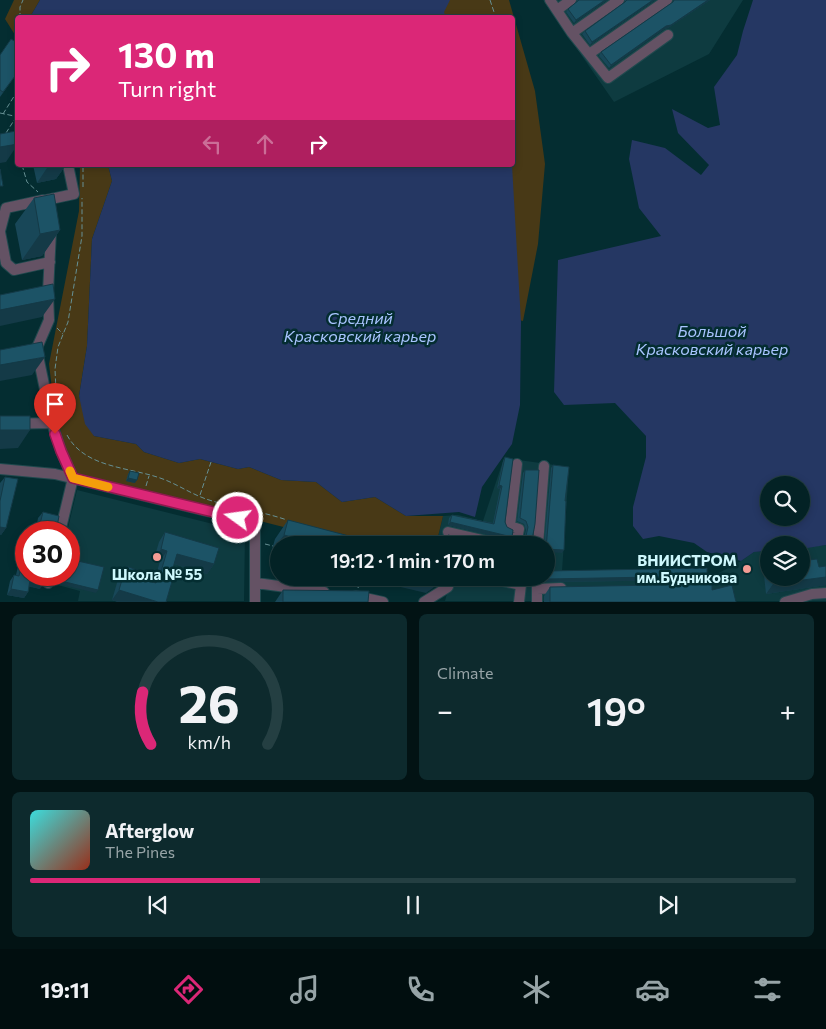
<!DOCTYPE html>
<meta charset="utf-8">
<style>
:root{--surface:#032225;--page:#0d2a2d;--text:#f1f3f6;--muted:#97a4a7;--line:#243f42;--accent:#db2777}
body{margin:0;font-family:Commissioner,sans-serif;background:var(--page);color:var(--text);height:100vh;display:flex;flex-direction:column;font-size:19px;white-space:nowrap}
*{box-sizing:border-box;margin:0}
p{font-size:16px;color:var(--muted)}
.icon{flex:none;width:28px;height:28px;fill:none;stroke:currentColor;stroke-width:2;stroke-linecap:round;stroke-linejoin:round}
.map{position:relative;height:602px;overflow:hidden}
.panel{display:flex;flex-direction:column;gap:12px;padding:12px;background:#021314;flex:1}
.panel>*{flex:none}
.banner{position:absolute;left:15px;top:15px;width:500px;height:152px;border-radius:5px;box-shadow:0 2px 8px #0003,0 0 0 1px var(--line);background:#db2777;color:#fff;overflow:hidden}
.buttons{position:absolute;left:760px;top:476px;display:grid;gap:10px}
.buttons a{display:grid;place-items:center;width:50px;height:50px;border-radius:50%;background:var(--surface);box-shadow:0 2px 8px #0003,0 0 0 1px var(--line);font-size:25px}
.speed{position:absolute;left:15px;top:521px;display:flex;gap:10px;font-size:25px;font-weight:700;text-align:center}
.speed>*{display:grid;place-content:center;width:65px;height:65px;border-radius:50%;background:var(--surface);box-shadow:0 2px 8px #0003,0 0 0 1px var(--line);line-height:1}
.speed .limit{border:8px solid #d22;background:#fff;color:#111}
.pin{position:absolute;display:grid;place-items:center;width:42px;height:42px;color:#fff;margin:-51px -21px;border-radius:50% 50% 50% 0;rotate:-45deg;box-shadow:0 0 5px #0007}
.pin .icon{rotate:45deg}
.me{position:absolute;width:55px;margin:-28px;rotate:284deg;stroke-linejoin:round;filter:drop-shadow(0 0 4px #0008)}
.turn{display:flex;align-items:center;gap:18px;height:105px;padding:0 20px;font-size:22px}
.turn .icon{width:65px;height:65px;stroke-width:2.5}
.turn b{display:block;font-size:35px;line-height:42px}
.lanes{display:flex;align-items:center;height:48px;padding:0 20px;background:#0003;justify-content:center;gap:25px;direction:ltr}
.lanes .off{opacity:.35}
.big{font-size:38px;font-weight:600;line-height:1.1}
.panel .tile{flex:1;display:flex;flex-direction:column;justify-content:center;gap:8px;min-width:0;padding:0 18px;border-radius:8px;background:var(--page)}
.panel .dial{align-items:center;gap:0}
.dial svg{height:130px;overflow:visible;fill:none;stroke:var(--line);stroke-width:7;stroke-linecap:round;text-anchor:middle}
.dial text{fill:var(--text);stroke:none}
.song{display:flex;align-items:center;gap:15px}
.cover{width:60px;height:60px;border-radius:8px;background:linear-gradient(135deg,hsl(180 70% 55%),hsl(10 70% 35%))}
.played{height:5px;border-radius:2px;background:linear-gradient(90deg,var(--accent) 30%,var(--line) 30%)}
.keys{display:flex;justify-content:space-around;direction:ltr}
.heat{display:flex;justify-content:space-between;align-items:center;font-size:28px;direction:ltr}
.panel .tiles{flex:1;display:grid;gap:12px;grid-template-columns:1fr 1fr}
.tile:last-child{grid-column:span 2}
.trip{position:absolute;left:270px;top:536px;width:285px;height:50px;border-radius:25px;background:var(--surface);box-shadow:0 2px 8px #0003,0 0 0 1px var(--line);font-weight:600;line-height:50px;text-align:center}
.menu{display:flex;height:80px;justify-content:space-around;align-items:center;background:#010e0f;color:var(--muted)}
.menu .icon{width:35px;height:35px}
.menu .active{color:var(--accent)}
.menu b{font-size:22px;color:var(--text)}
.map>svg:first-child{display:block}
.built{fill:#0e3b40}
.green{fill:#483916}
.water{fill:#253763;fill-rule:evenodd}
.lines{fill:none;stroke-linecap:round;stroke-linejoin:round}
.minor-casing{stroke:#20494e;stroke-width:12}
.path{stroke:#669094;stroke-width:1;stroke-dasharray:5 2.5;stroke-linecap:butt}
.minor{stroke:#645264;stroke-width:10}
.wall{fill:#184758}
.shaded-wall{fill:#143a47}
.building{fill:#1c5366;stroke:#143a47}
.route-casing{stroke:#8e194d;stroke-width:12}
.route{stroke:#db2777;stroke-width:9}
.slow{stroke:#f59e0b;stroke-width:9}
.poi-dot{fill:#f59c94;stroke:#042d31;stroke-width:2}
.labels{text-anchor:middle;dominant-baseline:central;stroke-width:5;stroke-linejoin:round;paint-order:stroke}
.poi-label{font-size:15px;font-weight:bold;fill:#cef8fd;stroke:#042d31;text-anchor:end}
.water-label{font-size:16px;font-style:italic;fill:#a9c4ff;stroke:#042d31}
</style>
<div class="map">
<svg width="826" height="602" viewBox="0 0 826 602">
<rect width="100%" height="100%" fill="#042d31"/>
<!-- built -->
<path class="built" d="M543,0H743L709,54L614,102Z
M504,458L569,467L562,572L705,570L706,580L741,561L754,552L769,551V578H801V548L826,545V601H445L451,578H546V545H436L443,516L458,515L483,521Z
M77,490L245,532L244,601H78L80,591L54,584L56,575H69V532H67Z"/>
<!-- green -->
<path class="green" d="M14,0H40L30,17L18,18L17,38L5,19Z
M448,0H509L535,91L545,164L538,244L523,321L519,320L510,165H512V18H441Z
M80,165H108L112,181L92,239L87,346L79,396L94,436L136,444L144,452L179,463L200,459L238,469L249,467L281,480L316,482L342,502L375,497L406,516H443L436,545H354L75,474L57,430L49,364L79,211Z"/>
<!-- water -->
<path class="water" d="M40,0H450L444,12L446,18L30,17Z
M753,0H826V545L801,549V545H769V551L754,552L741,561L707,552L694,543L659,536L643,539L633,526V507L646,457V436L615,403L564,405L554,392L558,260L661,236L639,208L629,159L632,140L665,148L701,175L709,165L678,133L672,109L708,128L720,125L714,87L737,55L743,31ZM769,485H801V518H769Z
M108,165H512L521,322L520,405L512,444L482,487L475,517L459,512L406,516L375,497L342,502L316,482L281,480L249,467L238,469L200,459L179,463L144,452L136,444L94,436L85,424L79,396L87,346L92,239L112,181Z"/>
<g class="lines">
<defs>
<path id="minor" d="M550,0L572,33L608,78L668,35
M557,10L571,0
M572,33L619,0
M589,54L667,0
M47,205L46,200L74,194L68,165
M0,231L6,208L43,200
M0,232L6,263L14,270L50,262
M48,293L51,231
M36,350L49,320L48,294
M37,351L52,423
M0,424L52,423L61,451L73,478L60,532
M0,469L55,474L256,523L255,531V602
M448,532L505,545
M516,545L519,529L510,526L517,464
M538,545L544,466
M489,578L521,585L519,602
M537,578V589
M48,583L50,575
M256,583L324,592
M356,596L383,602
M424,602L448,587
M537,602V589L561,588
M785,602L812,594L826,593"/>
</defs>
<!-- minor casing -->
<use href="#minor" class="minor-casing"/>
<!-- path -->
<path class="path" d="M490,0L496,18
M20,18V7L23,0
M0,113L14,116
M3,114L18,90
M6,133L18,114
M22,165L27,182L38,192
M83,187V165
M57,328L63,334
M56,391L55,369L58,347L68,322L82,236V198
M67,435C84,467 126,467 157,477C174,482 189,493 206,499C233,508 261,511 287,520
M146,486L149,476
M200,495L211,462
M265,544L273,546
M358,588L361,578"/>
<!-- minor -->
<use href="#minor" class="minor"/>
</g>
<!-- wall -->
<path class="wall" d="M577,0H607L574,23L566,12L568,9L577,2Z
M625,0H655L590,45L582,34L585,31L625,2Z
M674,0H710L668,28L664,29L609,68L599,56L601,52L672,3Z
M0,55L18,72L0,97Z
M33,165H66L56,179L37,183Z
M34,198L60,230L42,256L22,260L15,224Z
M505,457V522L510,540L448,525L449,518L452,515L493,523L500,489L497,488L503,461Z
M553,465L565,501L562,553L546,545H544L551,468Z
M525,470L531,545H522L526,530L524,524L517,521L523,473Z
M130,471L135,483L126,481L128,474Z
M5,477L6,528L1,535L0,534V483Z
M43,512L53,532H47L36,530L38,518Z
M288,520L372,542L279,545V555L271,553L275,539Z
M165,532L214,564L207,574L174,564L170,578L166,602H118L112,600L119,576L126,566L138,578L153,582L155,579L160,561L154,559L159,542Z
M448,535L491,545H445L446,539Z
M24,552L40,589L29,586L28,592L24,598L7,595L10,581L14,575H16L20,558Z
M826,566V585L766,594L764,575L769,568V578H801L819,567Z
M547,571L705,580L545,582V578H546Z
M550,587L712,590L736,602H544V596Z
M283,590L368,602H275Z"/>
<!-- shaded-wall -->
<path class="shaded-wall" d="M605,0H607L574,23L576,20Z
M653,0H655L590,45L592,42Z
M708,0H710L668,28L664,29L609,68L611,65L666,26Z
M18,144L6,162L0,163V147Z
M49,165H66L56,179L37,183Z
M60,230L42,256L22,260L40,234Z
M55,299L42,317L0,326V310Z
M45,357L32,375L0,381V365Z
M0,430H30L18,448L0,449Z
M128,478L137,480L135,483L126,481Z
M499,485L502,486L500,489L497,488Z
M450,522L512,537L510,540L448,525Z
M40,524L57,527L53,532H47L36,530Z
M0,527L6,528L1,535L0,534Z
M284,535L323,545H279V555L271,553Z
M161,549L167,551L160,561L154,559Z
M546,549L564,550L562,553L546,552Z
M177,554L214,564L207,574L171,563Z
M707,576L705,580L545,582L547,579Z
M826,577V585L766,594L773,584Z
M368,578H441L433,588L426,593L367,579Z
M30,580L44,583L40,589L26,586Z
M57,580L98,590L96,593L55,583Z
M11,589L28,592L24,598L7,595Z
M119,590L158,602H118L112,600Z"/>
<!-- building -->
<path class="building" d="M579,0H605L576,20L568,9Z
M627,0H653L592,42L585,31L625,2Z
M674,0H708L671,25L666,26L611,65L601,52L673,2Z
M11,39L18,43V72L3,92L0,90V55Z
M16,131L18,144L0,147V134Z
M0,169L3,186H0Z
M54,194L60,230L40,234L34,198Z
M53,284L55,299L0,310V295Z
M42,342L45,357L0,365V350Z
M0,416H30V430H0Z
M505,457L513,459L505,522L507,527L513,530L512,537L450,522L452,515L494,524L502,486L499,485Z
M553,465L569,467L565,501H566L564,550L546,549Z
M525,470H539L535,524L531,545H524L528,527L526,521L520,518Z
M130,471L139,473L137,480L128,478Z
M5,477L18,479L6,528L0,527V501Z
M43,512L59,516L57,527L40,524Z
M288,520L372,542L371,545H323L284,535Z
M165,532L219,548L214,564L177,554L170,578H173L166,602H158L119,590L126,566L140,571L138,578L156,583L158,574L160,575L167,551L161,549Z
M448,535L491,545H446Z
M24,552L26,553V575H46L44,583L30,580L28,592L11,589L14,575L19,576Z
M69,559L104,567L98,590L57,580L59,575H69Z
M817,559L819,567L826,566V577L773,584L772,578H801V561Z
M707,568V576L547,579V571Z
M712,584V590L732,585L736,602H550V587Z
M283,590L369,591L368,602H283Z"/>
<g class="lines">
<defs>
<path id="route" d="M55,434L61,451L73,478L238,518"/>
</defs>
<!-- route casing -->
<use href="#route" class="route-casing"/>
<!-- route -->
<use href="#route" class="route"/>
<!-- slow -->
<path class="slow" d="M70,471L73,478L108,487"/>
</g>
<!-- markers -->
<g class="poi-dot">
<circle cx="157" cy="557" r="5"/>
<circle cx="747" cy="569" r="5"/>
</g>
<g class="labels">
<!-- poi labels -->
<g class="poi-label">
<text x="737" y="560">ВНИИСТРОМ<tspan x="737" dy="17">им.Будникова</tspan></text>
<text x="157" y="574" text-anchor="middle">Школа № 55</text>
</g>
<!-- water labels -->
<g class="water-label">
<text x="360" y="317">Средний<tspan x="360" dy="18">Красковский карьер</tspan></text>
<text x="712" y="330">Большой<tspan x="712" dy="18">Красковский карьер</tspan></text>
</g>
</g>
</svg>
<div class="buttons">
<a><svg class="icon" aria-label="search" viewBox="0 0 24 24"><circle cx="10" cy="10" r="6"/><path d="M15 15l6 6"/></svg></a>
<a><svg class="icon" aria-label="layers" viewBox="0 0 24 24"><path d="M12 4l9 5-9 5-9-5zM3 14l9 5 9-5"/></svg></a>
</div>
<div class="speed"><div class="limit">30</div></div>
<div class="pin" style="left:55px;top:434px;background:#d93025"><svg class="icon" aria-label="arrive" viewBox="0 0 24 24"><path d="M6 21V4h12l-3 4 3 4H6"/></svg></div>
<svg class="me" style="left:238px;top:518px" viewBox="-20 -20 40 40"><circle r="17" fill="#db2777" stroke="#fff" stroke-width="3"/><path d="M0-11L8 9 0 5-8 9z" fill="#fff"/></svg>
<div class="trip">19:12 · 1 min · 170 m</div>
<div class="banner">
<div class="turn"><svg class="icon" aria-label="right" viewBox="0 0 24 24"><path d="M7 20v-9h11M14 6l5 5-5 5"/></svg><div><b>130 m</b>Turn right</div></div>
<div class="lanes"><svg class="icon off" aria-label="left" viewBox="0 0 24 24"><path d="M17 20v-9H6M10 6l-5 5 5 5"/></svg><svg class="icon off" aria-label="ahead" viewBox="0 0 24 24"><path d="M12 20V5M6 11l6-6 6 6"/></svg><svg class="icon" aria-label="right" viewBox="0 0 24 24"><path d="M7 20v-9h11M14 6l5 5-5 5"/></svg></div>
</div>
</div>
<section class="panel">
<div class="tiles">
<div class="tile dial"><svg viewBox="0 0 100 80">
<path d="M14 69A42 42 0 1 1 86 69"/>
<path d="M14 69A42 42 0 0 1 9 37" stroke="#db2777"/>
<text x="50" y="56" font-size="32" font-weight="700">26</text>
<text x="50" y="72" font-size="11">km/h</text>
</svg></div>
<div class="tile"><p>Climate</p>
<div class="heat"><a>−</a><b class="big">19°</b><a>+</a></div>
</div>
<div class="tile">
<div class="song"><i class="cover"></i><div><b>Afterglow</b><p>The Pines</p></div></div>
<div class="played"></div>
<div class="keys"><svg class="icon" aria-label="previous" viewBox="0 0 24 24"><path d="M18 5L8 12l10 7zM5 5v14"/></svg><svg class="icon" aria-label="pause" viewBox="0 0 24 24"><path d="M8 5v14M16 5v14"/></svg><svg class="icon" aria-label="next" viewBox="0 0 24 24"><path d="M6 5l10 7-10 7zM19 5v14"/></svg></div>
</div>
</div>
</section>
<nav class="menu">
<b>19:11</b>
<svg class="icon active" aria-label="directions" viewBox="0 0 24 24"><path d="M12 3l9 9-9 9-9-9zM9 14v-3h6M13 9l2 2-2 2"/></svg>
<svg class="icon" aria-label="music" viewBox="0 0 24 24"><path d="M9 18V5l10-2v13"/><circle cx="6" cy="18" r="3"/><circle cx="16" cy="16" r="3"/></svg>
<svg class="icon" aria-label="phone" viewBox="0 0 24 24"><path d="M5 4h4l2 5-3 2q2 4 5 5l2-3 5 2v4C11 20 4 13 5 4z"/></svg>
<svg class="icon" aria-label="climate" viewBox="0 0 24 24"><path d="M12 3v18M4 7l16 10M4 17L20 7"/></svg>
<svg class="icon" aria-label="car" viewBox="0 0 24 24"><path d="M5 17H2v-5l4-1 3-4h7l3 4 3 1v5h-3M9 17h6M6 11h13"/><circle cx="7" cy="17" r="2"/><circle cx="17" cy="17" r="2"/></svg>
<svg class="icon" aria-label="filters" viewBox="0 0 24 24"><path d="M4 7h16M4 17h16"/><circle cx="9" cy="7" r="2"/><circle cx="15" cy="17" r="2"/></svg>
</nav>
